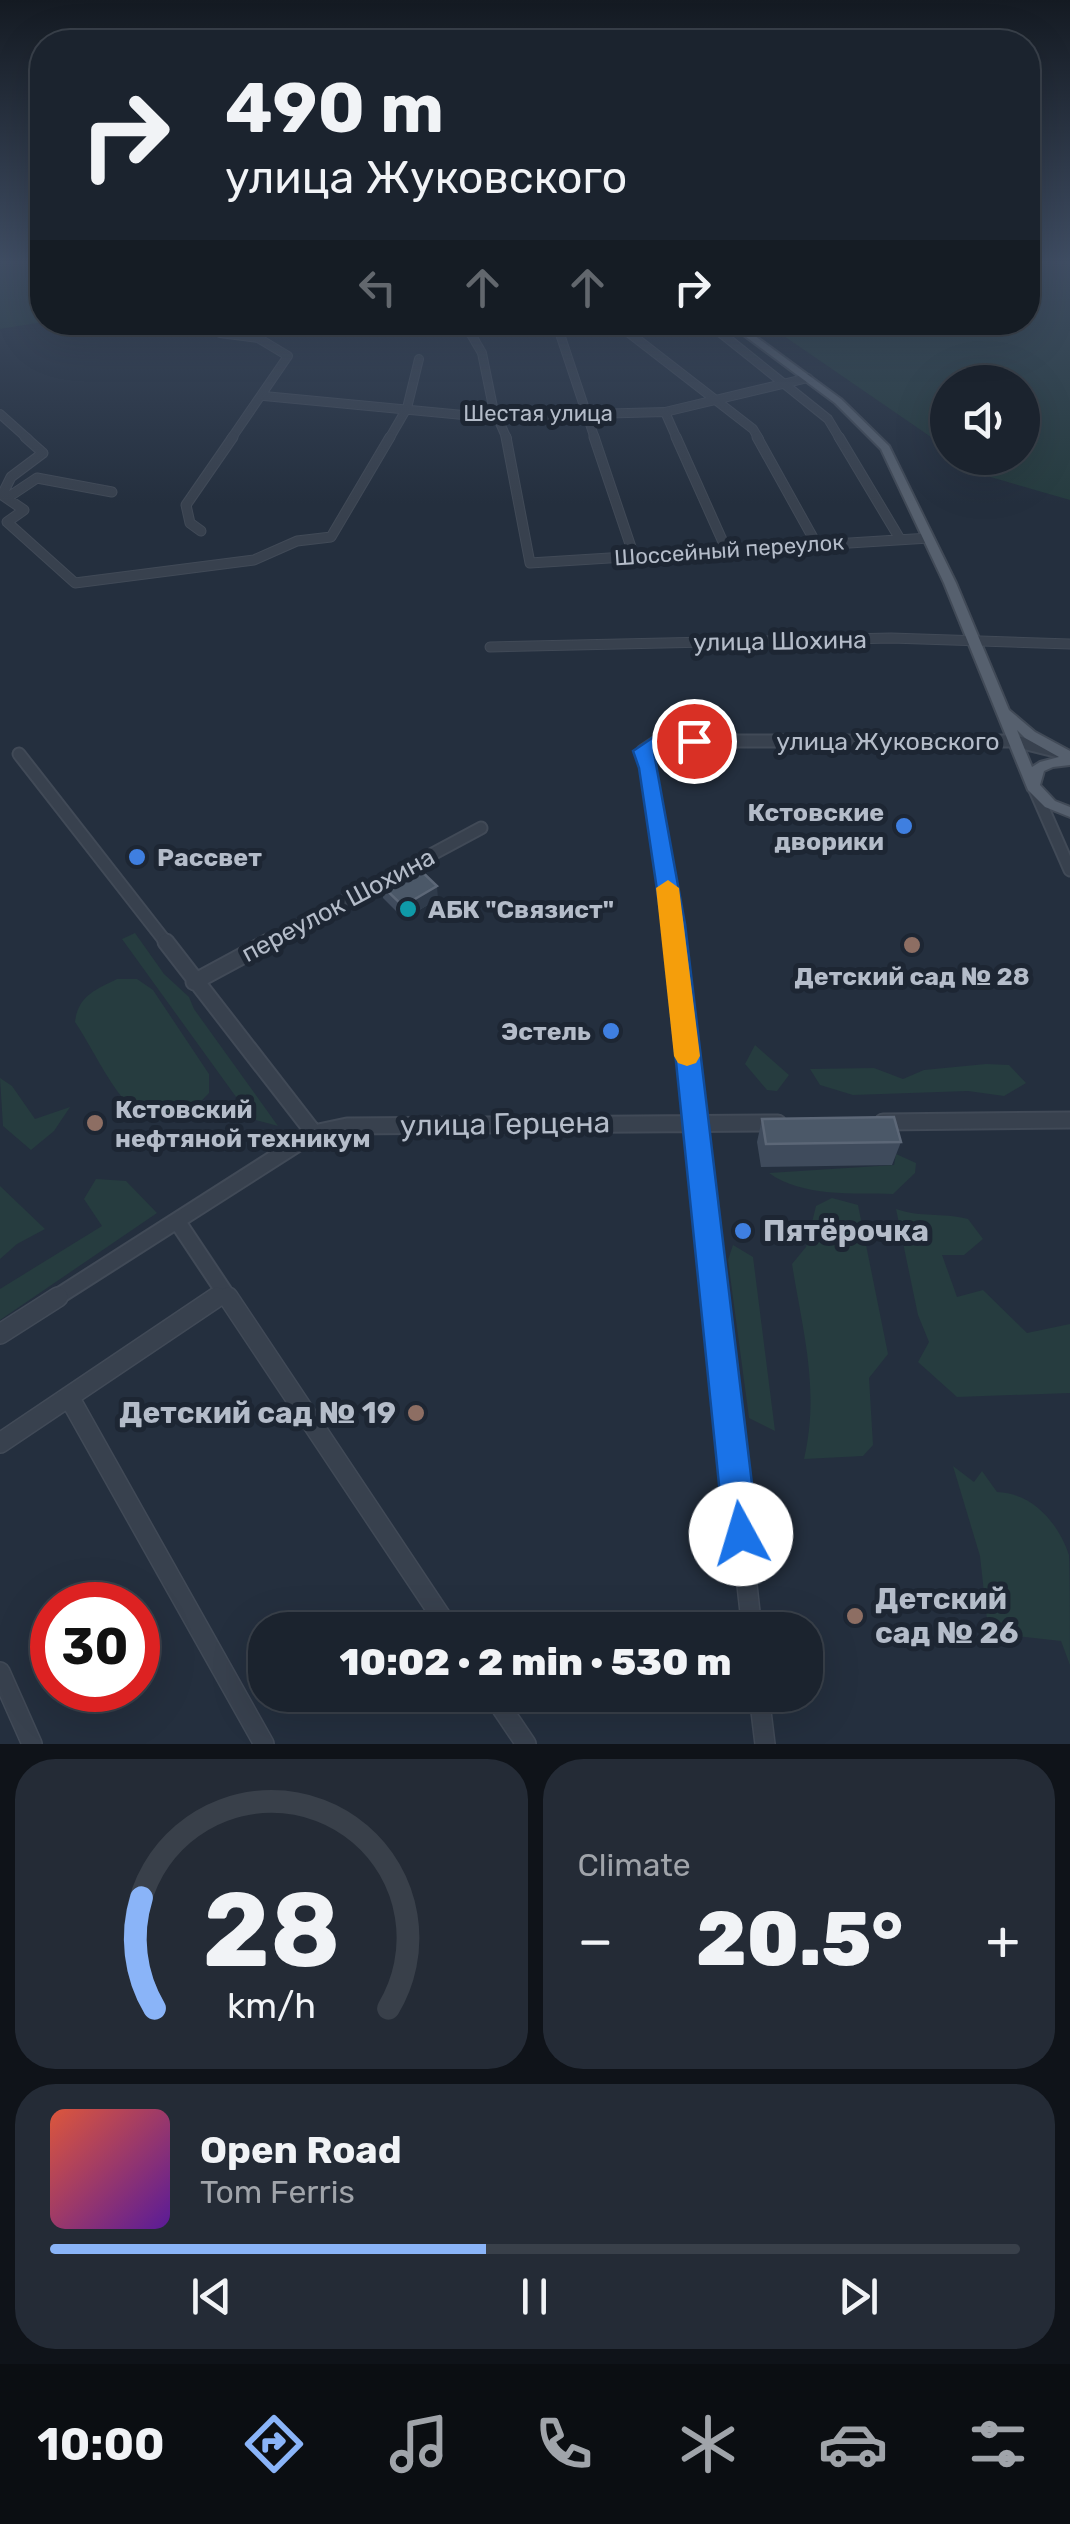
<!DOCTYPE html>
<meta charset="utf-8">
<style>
:root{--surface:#1b232e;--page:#242b36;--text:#f1f3f6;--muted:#a0a4aa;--line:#39404a;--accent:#8ab4f8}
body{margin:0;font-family:Rubik,sans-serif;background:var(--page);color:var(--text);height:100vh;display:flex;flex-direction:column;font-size:38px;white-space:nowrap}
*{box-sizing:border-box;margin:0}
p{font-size:32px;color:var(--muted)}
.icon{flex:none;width:55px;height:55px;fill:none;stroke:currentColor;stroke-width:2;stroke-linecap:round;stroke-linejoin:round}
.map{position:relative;height:1744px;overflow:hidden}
.sheet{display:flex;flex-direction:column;gap:15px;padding:15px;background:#0f1319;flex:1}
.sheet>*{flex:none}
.top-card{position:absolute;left:30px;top:30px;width:1010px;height:305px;border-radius:40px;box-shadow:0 10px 40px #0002,0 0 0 2px var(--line);background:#1b232e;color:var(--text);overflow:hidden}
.buttons{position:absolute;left:930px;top:365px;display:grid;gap:20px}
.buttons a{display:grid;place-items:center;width:110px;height:110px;border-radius:50%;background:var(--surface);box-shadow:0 10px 40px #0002,0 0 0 2px var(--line);font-size:50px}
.speed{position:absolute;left:30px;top:1582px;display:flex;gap:20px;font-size:50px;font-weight:700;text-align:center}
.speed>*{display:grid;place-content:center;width:130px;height:130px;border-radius:50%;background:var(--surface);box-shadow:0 10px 40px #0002,0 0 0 2px var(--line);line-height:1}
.speed .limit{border:15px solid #d22;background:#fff;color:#111}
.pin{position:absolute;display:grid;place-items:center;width:85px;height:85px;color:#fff;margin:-42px;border:5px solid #fff;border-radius:50%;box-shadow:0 2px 10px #0007}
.me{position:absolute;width:110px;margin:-55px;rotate:354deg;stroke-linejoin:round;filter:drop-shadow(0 0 8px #0008)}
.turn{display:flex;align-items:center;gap:35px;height:210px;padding:0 30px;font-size:45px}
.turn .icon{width:130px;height:130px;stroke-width:2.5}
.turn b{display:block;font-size:70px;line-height:85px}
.lanes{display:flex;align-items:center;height:95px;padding:0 30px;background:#0003;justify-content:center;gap:50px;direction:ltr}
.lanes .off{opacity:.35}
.big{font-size:75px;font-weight:800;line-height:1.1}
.sheet .widget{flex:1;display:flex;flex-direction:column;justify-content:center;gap:15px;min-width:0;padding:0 35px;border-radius:40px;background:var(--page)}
.sheet .dial{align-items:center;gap:0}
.dial svg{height:260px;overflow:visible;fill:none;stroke:var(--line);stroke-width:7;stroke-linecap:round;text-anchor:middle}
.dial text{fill:var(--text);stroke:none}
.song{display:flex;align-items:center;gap:30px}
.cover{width:120px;height:120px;border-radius:15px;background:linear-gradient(135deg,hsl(10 70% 55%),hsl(270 70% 35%))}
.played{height:10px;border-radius:5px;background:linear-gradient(90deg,var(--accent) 45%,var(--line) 45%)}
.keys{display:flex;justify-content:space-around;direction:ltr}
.heat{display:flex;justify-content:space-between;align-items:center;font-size:55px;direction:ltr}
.sheet .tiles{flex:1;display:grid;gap:15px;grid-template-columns:1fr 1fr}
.widget:last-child{grid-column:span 2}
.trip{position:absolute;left:248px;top:1612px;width:575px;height:100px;border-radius:40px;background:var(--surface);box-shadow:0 10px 40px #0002,0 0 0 2px var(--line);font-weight:800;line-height:100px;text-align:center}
.tab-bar{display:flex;height:160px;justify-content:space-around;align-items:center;background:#0b0e12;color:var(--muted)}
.tab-bar .icon{width:70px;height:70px}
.tab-bar .on{color:var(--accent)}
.tab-bar b{font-size:45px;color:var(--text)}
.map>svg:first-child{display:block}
.green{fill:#263c3f}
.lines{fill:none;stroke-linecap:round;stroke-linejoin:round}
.minor-far4-casing{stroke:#414a57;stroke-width:10}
.minor-far3-casing{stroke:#414a57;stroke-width:11}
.minor-far2-casing{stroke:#414a57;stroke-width:15}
.minor-far1-casing{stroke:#414a57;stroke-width:19}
.minor-casing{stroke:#414a57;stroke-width:22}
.major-casing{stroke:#414a57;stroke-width:4}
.minor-far4{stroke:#38414e;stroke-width:8}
.minor-far3{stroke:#38414e;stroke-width:9}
.minor-far2{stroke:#38414e;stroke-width:11}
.minor-far1{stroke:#38414e;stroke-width:15}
.minor{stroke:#38414e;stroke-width:19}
.major{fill:#56606e;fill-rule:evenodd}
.wall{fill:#3f4b5c}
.shaded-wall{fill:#2f3b4b}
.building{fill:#4b5868;stroke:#5c6777;stroke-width:2.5}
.route{fill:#1a73e8;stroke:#114b97;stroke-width:2.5}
.slow{fill:#f59e0b}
.shop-dot{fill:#3f7fe0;stroke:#1d2633;stroke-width:4}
.culture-dot{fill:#0f9aa8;stroke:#1d2633;stroke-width:4}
.education-dot{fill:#8d6e63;stroke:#1d2633;stroke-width:4}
.labels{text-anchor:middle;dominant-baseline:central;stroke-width:10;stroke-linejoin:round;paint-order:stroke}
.far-street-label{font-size:22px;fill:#b4bcc9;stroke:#1d2633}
.street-label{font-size:25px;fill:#b4bcc9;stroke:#1d2633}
.poi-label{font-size:25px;font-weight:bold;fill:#b4bcc9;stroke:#1d2633;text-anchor:start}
.near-street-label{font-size:30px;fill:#b4bcc9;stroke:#1d2633}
.near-poi-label{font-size:30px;font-weight:bold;fill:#b4bcc9;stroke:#1d2633;text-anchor:start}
</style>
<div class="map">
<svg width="1070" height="1744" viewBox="0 0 1070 1744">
<rect width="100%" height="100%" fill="#242f3e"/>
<!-- green -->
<path class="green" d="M0,260H42L43,322L0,329Z
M1028,260H1070V500L987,476L961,458H1022V382H948L947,448L765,323L1028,322Z
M135,933L164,974L189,997L194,1009L278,1126L252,1119L122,939Z
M117,979H137L153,990L209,1074V1093C140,1167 111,1076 75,1022C78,996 95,990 117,979Z
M755,1045L789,1075L777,1091L767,1090L745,1064Z
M986,1064L1009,1065L1026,1083L1004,1096L968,1091L853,1095L820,1085L810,1069L874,1068L903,1079L924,1070Z
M0,1078L12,1086L35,1119L70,1107L54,1131L31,1150L3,1126Z
M896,1154L916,1163L915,1173L893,1194C854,1193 802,1197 769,1173L894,1165Z
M96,1179L126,1181L157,1213L0,1320V1289L102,1226L84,1199Z
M0,1186L45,1229L17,1244L0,1259Z
M832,1198L858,1205L888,1354L869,1378L873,1445L863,1456L804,1459C820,1390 803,1333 792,1264L806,1247L816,1206Z
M896,1209C923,1218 940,1212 968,1219L983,1239L964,1255H942L957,1297L983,1290L1027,1333L1070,1324V1393L957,1397L918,1362L929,1342L918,1315Z
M733,1245L753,1257L775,1431L749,1418L728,1260Z
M953,1466L974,1482L982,1471L997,1492C1032,1493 1058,1522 1069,1555C1070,1577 1070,1639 1070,1665L1061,1641L1016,1636L988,1629L980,1556Z"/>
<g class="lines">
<defs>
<path id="minor-far4" d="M216,322L220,333L258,338L288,356L231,439
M464,322L482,353L493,407L507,439
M556,322L595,439
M615,322L753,429L759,439
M707,322L828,419L840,439
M264,396L484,417L665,412L808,378
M665,412L677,439
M0,414L28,439
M389,439L407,408L419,359"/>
<path id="minor-far3" d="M25,437L43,453L11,477L2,495L24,510L7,522L75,583L254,560L297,541L331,537L390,437
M506,437L530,563L929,538
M594,437L634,556
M676,437L727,551
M757,437L817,545
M839,437L900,539
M7,498L37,478L112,492
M201,531L190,523L186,505L233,437
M490,647L891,638L1070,644"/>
<path id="minor-far2" d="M19,754L168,945
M1035,790L1070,870
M263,945L481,828
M676,945L649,768L643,751L658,741H1015L1059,752"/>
<path id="minor-far1" d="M166,942L314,1133
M676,942L715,1299
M194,982L268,942
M883,1122L1070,1120
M177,1221L229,1299
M54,1299L314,1133L347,1126L778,1123
M213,1299L224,1292"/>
<path id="minor" d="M228,1297L450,1630
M715,1297L752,1630
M0,1334L58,1297
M69,1397L264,1744
M0,1443L217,1297
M0,1672L32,1744
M493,1695L526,1744
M759,1695L765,1744"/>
<path id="major" d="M726,322H736L841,399L889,446L956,583L1009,710L1035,732L1070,751V765L1053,767L1044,771L1040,785L1055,801L1070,807V817L1045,807L1028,790L944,583L881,449L835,403ZM1017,730L1025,738L1059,757L1040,762L1032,767Z"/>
</defs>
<!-- minor-far4 casing -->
<use href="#minor-far4" class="minor-far4-casing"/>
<!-- minor-far3 casing -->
<use href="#minor-far3" class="minor-far3-casing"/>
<!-- minor-far2 casing -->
<use href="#minor-far2" class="minor-far2-casing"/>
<!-- minor-far1 casing -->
<use href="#minor-far1" class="minor-far1-casing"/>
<!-- minor casing -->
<use href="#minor" class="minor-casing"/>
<!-- major casing -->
<use href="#major" class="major-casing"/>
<!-- minor-far4 -->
<use href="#minor-far4" class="minor-far4"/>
<!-- minor-far3 -->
<use href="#minor-far3" class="minor-far3"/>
<!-- minor-far2 -->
<use href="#minor-far2" class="minor-far2"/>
<!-- minor-far1 -->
<use href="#minor-far1" class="minor-far1"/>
<!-- minor -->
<use href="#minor" class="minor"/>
<!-- major -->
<use href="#major" class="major"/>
</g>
<!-- wall -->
<path class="wall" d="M382,886L438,899L404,919L383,898Z
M762,1119L901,1142L892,1165L761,1167L757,1142Z"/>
<!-- shaded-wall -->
<path class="shaded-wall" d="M437,886L438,899L404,919L403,906Z"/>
<!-- building -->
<path class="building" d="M416,866L437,886L403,906L382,886Z
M894,1117L901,1142L766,1144L762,1119Z"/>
<!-- sky -->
<linearGradient id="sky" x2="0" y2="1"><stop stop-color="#141a22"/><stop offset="0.52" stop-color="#3f4d63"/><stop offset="1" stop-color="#3f4d63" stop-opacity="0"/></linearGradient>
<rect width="1070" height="504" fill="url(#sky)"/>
<!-- route -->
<path class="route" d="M658,734H694L704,741C691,754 670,742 654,753L685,924L758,1534L753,1546L741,1551L729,1546L724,1534L662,924L639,768L633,751Z"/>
<!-- slow -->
<path class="slow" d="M668,880L679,888L700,1056L696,1063L687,1066L678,1063L674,1056L656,888Z"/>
<!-- markers -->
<g class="shop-dot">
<circle cx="904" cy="826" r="10"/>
<circle cx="137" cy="857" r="10"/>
<circle cx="611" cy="1031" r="10"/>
<circle cx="743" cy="1231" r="10"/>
</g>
<circle class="culture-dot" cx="408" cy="909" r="10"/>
<g class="education-dot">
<circle cx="912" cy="945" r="10"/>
<circle cx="95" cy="1123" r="10"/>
<circle cx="416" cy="1413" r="10"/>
<circle cx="855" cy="1616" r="10"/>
</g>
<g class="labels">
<!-- far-street labels -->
<g class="far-street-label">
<text x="538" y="413">Шестая улица</text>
<text transform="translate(729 550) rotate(-4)">Шоссейный переулок</text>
</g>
<!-- street labels -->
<g class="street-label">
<text transform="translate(780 641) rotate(-1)">улица Шохина</text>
<text x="888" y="741">улица Жуковского</text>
<text transform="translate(338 905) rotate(-28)">переулок Шохина</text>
</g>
<!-- poi labels -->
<g class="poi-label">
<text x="884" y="812" text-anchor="end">Кстовские<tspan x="884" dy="29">дворики</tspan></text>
<text x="157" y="857">Рассвет</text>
<text x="428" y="909">АБК "Связист"</text>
<text x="912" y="976" text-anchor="middle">Детский сад № 28</text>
<text x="591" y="1031" text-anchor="end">Эстель</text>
<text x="115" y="1109">Кстовский<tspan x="115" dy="29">нефтяной техникум</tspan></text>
</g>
<!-- near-street labels -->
<g class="near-street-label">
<text transform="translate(505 1124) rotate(-1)">улица Герцена</text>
</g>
<!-- near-poi labels -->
<g class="near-poi-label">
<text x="763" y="1231">Пятёрочка</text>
<text x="396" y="1413" text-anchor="end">Детский сад № 19</text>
<text x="875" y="1599">Детский<tspan x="875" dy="34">сад № 26</tspan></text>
</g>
</g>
</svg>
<div class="buttons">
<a><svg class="icon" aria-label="sound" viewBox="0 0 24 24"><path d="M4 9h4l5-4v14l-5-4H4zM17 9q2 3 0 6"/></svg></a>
</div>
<div class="speed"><div class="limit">30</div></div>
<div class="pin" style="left:694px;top:741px;background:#d93025"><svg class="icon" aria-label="arrive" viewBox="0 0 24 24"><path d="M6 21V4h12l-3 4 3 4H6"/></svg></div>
<svg class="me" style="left:741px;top:1534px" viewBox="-20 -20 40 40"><circle r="19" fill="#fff"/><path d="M0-13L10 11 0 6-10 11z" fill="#1a73e8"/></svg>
<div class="trip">10:02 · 2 min · 530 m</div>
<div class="top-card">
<div class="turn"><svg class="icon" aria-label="right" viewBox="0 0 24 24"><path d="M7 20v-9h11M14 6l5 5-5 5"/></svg><div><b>490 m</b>улица Жуковского</div></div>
<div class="lanes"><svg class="icon off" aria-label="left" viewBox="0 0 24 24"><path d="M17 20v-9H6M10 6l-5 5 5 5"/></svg><svg class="icon off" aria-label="ahead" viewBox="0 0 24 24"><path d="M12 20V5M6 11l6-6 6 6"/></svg><svg class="icon off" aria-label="ahead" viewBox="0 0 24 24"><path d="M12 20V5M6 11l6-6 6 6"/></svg><svg class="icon" aria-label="right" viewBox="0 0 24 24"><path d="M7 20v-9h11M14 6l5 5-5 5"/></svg></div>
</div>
</div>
<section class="sheet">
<div class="tiles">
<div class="widget dial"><svg viewBox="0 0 100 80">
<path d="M14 69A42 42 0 1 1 86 69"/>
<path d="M14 69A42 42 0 0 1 10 35" stroke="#8ab4f8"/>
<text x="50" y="56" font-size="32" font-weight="700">28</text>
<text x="50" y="72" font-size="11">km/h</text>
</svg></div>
<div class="widget"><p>Climate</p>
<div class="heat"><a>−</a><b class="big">20.5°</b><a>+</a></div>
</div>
<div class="widget">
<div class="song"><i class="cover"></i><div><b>Open Road</b><p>Tom Ferris</p></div></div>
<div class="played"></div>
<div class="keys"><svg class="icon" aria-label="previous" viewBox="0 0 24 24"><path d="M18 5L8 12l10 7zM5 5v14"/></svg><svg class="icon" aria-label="pause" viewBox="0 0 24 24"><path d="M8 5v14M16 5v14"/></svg><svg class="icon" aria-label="next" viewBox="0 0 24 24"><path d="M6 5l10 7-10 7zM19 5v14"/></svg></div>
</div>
</div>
</section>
<nav class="tab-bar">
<b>10:00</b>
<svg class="icon on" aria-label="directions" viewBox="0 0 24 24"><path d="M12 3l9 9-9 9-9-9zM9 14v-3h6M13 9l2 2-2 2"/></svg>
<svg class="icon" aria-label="music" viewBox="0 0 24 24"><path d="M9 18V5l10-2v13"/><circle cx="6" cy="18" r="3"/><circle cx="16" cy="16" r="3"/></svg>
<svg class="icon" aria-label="phone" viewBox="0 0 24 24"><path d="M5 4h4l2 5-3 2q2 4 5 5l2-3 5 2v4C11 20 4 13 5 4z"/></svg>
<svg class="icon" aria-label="climate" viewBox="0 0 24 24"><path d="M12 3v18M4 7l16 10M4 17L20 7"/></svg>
<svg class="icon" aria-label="car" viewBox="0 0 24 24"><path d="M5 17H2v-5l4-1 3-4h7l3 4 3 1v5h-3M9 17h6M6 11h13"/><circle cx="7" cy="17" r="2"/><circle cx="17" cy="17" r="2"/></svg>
<svg class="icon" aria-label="filters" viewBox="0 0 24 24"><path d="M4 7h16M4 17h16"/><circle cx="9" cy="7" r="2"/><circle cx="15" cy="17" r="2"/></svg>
</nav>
